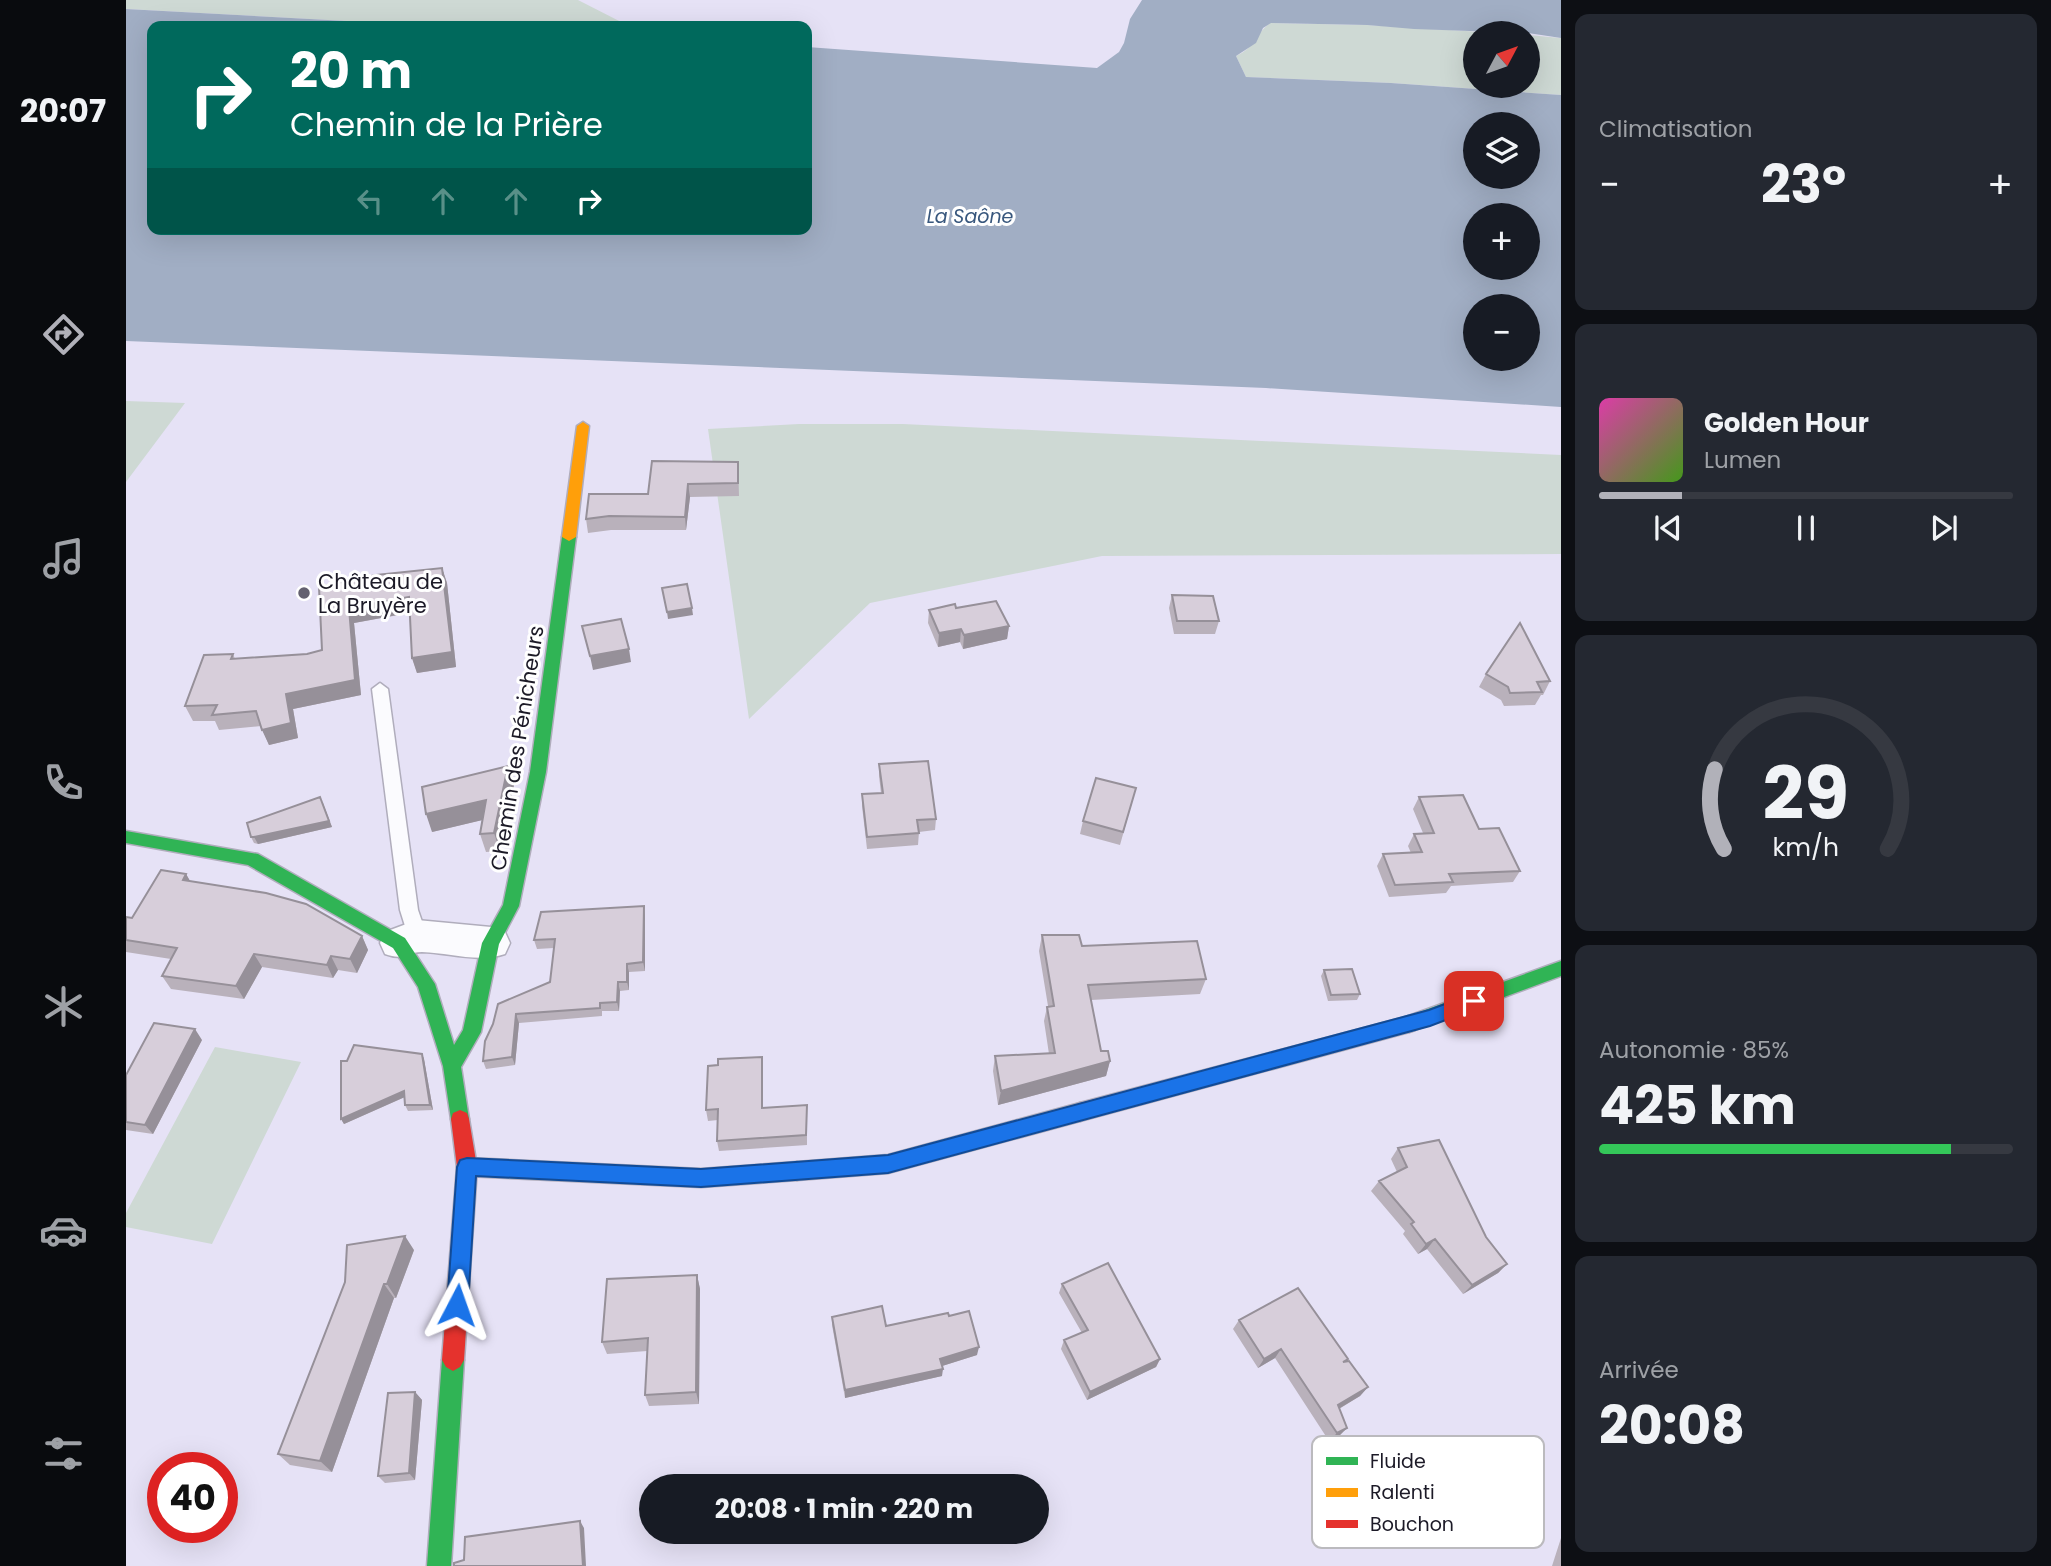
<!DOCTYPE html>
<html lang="fr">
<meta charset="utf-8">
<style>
:root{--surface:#171b24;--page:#242831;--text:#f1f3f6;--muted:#9ea1a6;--line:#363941;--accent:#b1b1b9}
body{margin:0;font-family:Poppins,sans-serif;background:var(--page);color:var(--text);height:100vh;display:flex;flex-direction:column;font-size:26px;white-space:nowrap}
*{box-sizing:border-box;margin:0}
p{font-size:23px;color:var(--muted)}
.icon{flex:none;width:38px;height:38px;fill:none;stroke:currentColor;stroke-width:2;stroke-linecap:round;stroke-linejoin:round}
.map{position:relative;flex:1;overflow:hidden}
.sheet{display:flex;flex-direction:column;gap:14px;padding:14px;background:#0d0f14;width:490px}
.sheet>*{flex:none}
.hud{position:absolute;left:21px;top:21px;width:665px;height:214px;border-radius:14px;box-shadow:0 7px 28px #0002;background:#00695c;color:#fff;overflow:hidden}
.needle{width:46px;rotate:49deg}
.buttons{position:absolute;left:1337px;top:21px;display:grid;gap:14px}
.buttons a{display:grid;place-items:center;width:77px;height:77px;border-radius:50%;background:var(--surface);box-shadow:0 7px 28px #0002;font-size:35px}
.speed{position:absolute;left:21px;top:1452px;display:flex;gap:14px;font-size:35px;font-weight:700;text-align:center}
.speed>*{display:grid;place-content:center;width:91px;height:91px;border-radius:50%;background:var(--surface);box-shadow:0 7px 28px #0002;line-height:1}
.speed .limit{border:10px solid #d22;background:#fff;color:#111}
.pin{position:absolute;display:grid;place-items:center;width:60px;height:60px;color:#fff;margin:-30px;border-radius:14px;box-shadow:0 4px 10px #0006}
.me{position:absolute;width:77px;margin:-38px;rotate:4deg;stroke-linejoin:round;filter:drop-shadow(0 0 5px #0008)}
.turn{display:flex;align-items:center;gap:24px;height:147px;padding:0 28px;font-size:32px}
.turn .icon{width:91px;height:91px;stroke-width:2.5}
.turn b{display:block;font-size:49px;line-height:60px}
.lanes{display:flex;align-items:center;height:66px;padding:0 28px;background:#0003;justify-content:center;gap:35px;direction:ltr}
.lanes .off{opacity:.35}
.big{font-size:52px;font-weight:700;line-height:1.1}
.sheet .widget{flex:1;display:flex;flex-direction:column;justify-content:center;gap:10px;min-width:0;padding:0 24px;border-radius:14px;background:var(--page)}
.sheet .dial{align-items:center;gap:0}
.dial svg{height:182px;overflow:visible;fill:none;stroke:var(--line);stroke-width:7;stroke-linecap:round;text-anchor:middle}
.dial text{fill:var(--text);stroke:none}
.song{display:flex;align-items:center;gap:21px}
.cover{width:84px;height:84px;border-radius:10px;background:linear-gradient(135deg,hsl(320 70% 55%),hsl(100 70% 35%))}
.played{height:7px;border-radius:4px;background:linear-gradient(90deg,var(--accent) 20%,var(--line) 20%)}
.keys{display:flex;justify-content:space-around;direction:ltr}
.heat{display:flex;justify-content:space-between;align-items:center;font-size:38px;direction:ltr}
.charge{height:10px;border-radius:5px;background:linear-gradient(90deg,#34c759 85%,var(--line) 0)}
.trip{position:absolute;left:513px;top:1474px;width:410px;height:70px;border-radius:35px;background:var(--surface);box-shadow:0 7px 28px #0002;font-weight:700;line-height:70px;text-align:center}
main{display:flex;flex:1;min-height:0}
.tab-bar{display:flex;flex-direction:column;width:126px;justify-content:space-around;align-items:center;background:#090b0e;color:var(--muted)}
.tab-bar .icon{width:49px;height:49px}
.tab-bar .current{color:var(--accent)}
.tab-bar b{font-size:32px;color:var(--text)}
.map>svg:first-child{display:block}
.green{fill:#ced9d4}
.water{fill:#a1aec4;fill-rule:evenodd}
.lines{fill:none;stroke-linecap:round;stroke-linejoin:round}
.lane-casing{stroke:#b0adbc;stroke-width:3}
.street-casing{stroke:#b0adbc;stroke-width:3}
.fast-casing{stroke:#b0adbc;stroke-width:3}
.slow-casing{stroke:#b0adbc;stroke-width:3}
.jam-casing{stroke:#b0adbc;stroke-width:3}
.lane{fill:#fbfbfe;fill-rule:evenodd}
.street{fill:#fbfbfe;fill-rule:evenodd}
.fast{fill:#30b455;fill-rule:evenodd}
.slow{fill:#ff9f0a;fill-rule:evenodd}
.jam{fill:#e5322d;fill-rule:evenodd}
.wall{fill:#b9b1bb}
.shaded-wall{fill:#969099}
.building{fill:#d7ceda;stroke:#969099;stroke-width:2}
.route{fill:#1a73e8;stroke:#114b97;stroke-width:2}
.poi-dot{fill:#63606f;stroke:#fff;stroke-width:2.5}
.labels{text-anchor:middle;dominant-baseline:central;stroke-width:6;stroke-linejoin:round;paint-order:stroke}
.far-water-label{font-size:19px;font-style:italic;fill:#38577d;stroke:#fff}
.poi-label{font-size:21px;fill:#1c1a27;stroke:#fff;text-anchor:start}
.street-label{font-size:21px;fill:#1c1a27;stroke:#fff}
.key{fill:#fff;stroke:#bbbabe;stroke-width:2}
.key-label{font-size:19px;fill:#1c1a27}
</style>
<main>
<nav class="tab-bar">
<b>20:07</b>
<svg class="icon current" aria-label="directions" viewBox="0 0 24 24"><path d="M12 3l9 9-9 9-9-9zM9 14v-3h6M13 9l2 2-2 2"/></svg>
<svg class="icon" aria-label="music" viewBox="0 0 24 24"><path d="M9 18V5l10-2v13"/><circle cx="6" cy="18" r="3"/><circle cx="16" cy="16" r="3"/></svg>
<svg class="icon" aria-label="phone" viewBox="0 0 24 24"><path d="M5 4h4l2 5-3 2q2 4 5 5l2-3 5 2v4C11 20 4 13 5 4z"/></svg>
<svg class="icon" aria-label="climate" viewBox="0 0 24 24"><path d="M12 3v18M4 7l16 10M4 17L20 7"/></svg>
<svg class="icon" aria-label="car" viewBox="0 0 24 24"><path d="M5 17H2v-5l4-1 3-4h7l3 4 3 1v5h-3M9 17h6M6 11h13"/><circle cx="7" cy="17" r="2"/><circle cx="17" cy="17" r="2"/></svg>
<svg class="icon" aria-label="filters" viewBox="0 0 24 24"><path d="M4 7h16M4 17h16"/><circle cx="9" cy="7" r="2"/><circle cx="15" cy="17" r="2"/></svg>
</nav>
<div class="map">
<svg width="1435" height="1566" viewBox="0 0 1435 1566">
<rect width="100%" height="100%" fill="#e6e2f6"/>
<!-- green -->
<path class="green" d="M0,0H452L503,26H313L0,9Z
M1144,23L1241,25L1372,33H1349V86H1402V35L1435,38V95L1265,83L1120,77L1110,56C1130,47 1130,33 1144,23Z
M0,401L59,403L0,482Z
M673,424H777L1435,455V554L976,556L744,603L623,719L582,429Z
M89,1047L175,1062L86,1244L0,1227V1213Z"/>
<!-- water -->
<path class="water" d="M1016,0H1435V38L1402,33L1288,29L1241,25L1145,23L1137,28L1130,43L1110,56L1120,77L1265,83L1435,95V407L1140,388L0,341V9L313,26H26V229H681V47L971,68L993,52L998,43L1004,19ZM1349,124H1402V177H1349ZM1349,215H1402V268H1349ZM1349,306H1402V359H1349Z"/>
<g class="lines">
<defs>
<path id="lane" d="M254,683L262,689L292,910L301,936L298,942L291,944L284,942L274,910L246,689Z"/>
<path id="street" d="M291,920L365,927L379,932L384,943L379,954C352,963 324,953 296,952C280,952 278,961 259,954L254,943L259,932Z"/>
<path id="fast" d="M443,533L450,537L420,772L393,906L373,944L355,1032L335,1067L343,1119L341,1125L334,1128L327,1125L325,1119L317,1066L292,987L267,948L122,865L0,843V831L132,854L279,938L309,984L328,1045L337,1030L356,943L377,905L404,772L436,537Z
M1435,961V976L1283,1032L1277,1030L1274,1024L1277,1018Z
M341,1158L575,1169L671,1162L678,1165L681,1171L678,1177L671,1180L575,1187L341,1176L334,1173L331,1167L334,1161Z
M327,1349L334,1353L338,1360L325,1566H301L316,1360L320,1353Z"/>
<path id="slow" d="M457,422L463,426L450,537L443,541L436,537L451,426Z
M954,1103L961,1106L963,1112L961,1118L954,1121L762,1173L671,1180L664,1177L661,1171L664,1165L671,1162L762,1155Z"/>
<path id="jam" d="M1283,1016L1289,1018L1292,1024L1289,1030L1283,1032L954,1121L947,1118L945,1112L947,1106L954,1103Z
M334,1110L341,1113L343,1119L351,1167L338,1360L334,1367L327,1371L320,1367L316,1360L331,1167L325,1119L327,1113Z"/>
</defs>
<!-- lane casing -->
<use href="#lane" class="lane-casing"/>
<!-- street casing -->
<use href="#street" class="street-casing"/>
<!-- fast casing -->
<use href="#fast" class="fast-casing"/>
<!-- slow casing -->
<use href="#slow" class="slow-casing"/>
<!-- jam casing -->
<use href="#jam" class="jam-casing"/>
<!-- lane -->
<use href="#lane" class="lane"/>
<!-- street -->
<use href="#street" class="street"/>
<!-- fast -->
<use href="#fast" class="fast"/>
<!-- slow -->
<use href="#slow" class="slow"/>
<!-- jam -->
<use href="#jam" class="jam"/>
</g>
<!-- wall -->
<path class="wall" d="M612,462L613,496L564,497L560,530H485L462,533L460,519L522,494Z
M316,568L321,583L330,667L291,673L286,658L284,613L228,623L235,695L167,709L172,738L143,745L135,726L93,730L89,721H67L59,706L107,654L109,659L181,654L196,650L250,575Z
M1046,595L1093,621L1089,634H1048L1043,608Z
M830,608L883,626L881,639L837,649L834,642L812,647L802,623L803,610Z
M1360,674L1424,681L1417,695H1415L1409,705L1378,706L1375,700L1353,687Z
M753,764L810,819L809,830L793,832L792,845L741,849L736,806V794L755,793L753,776Z
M382,766L388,785L374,851L360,852L354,834L356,820L306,832Z
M1010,788L994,845L954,834L957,821Z
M1293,797L1353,829L1394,871L1387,882L1325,886L1320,893L1263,897L1251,866L1257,854L1285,853L1282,846L1288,834L1297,833L1287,809Z
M197,803L206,827L132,844L128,843L125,837Z
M60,874L64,881L236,936L242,950L231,973L212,970L207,978L136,967L118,999L45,989L36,976L45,959L0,952V917L6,918Z
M519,915V971L503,972V990L494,991L493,1011H476V1016L393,1023L389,1065L360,1069L357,1061L359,1041L424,982L428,948L411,949L408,940Z
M916,935L1080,979L1074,994L965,1000L975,1051L984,1061L980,1076L872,1105L867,1071L869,1056L923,1054L918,1021L921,1007L922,1006L913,951Z
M1198,970L1234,994L1231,1000L1202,1001L1195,976Z
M76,1040L27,1134L0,1130V1075Z
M296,1054L298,1059L307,1110L282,1111L279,1105V1097L218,1124L215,1119L221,1061Z
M637,1068V1108L681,1116V1145L593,1151L591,1141L592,1120L582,1121L580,1110Z
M1272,1148L1360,1237L1381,1264L1372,1273L1337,1294L1301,1249L1292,1254L1277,1234L1279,1231L1245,1191L1253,1181L1271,1172L1265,1159Z
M288,1250L270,1298H268L206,1472L164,1465L152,1454L219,1282Z
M571,1275L574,1289L573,1404L523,1406L519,1395L521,1351L481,1354L476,1342Z
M936,1284L1034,1359L1030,1367L961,1400L935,1349L938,1340L956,1333L933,1293Z
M823,1316L851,1355L816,1366V1376L719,1398L706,1325V1317L760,1326Z
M1113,1320L1220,1361L1242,1387L1234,1396L1213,1409L1221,1428L1213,1436L1203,1441L1149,1358L1132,1368L1107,1329Z
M289,1392L296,1400L289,1480L259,1483L252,1476Z
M1435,1538V1566H1426Z"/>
<!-- shaded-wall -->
<path class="shaded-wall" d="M562,484L564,497L560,530L559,517Z
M316,568L321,583L330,667L291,673L286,658Z
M283,597L287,612L228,623L235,695L167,709L172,738L143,745L136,730L160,694L229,680L223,608Z
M566,608L567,615L542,619L541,612Z
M883,626L881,639L837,649L838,635Z
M835,629L834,642L812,647L813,633Z
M503,649L505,662L467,670L464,656Z
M382,766L388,785L374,851L368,833Z
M194,797L206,827L132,844L128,837Z
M360,800L365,818L306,832L300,814Z
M60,874L68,888L57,880Z
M518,906L519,915V971L517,962Z
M236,936L242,950L231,973L224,959Z
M128,954L136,967L118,999L110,986Z
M205,956L212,970L207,978L201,965Z
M501,964L503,972V990L501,982Z
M492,982L494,991L493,1011L491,1002Z
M390,1014L393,1023L389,1065L386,1057Z
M69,1029L76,1040L27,1134L19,1125Z
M296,1054L298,1059L307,1110L304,1105Z
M636,1057L637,1068V1119L636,1108Z
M984,1061L980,1076L872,1105L875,1091Z
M278,1091L281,1096L218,1124L215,1119Z
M279,1236L288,1250L270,1298L261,1284Z
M1309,1239L1301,1249L1292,1254L1300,1244Z
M1381,1264L1372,1273L1337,1294L1346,1285Z
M571,1275L574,1289L573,1404L570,1392Z
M258,1284L268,1298L206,1472L194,1461Z
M853,1347L851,1355L813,1367L814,1359Z
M1155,1349L1149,1358L1132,1368L1138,1359Z
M1034,1359L1030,1367L961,1400L964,1392Z
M817,1369L816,1376L719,1398V1390Z
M1242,1387L1234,1396L1204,1414L1212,1405Z
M289,1392L296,1400L289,1480L283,1473Z
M1221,1428L1213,1436L1203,1441L1211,1433Z
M454,1521L458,1528L460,1566H457Z"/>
<!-- building -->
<path class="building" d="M526,461L612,462V483L562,484L559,517L483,516L460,519L463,494H522Z
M316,568L326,652L286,658L283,597L223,608L229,680L160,694L165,723L136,730L130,711L86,715L91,705L59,706L78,655L107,654L105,659L181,654L196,650L193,587L250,575Z
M561,584L566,608L541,612L536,588Z
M1046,595L1087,596L1093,621H1051Z
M870,601L883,626L838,635L835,629L813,633L803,610L829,604L830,608Z
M495,619L503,649L464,656L456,626Z
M1394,623L1424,681L1411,682L1416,692L1384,693L1382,687L1360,674Z
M802,761L810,819L791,820L793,833L741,837L736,794L757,793L753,764Z
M382,766L368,833L354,834L360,800L300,814L296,787Z
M970,778L1010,788L997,832L957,821Z
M1337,795L1353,829L1373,828L1394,871L1323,874L1327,882L1269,885L1257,854L1296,852L1288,834L1308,833L1293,797Z
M194,797L203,821L128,837H125L121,823Z
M35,870L60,874L57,880L140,893L180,904L236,936L224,959L205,956L201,965L128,954L110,986L36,976L51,948L0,940V917L6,918Z
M518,906L517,962L501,964V982H492L491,1002L474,1003V1008L390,1014L386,1057L357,1061L359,1041L367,1024L372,1004L424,982L429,939L408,940L415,912Z
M916,935H953L956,946L1071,941L1080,979L962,985L975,1051H982L984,1061L875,1091L869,1056L929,1053L921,1007L928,1006Z
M1226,969L1234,994L1205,995L1198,970Z
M28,1023L69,1029L19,1125L0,1122V1075Z
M228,1045L296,1054L304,1105H279L278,1091L215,1119V1061H221Z
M636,1057V1108L681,1105L680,1135L591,1141L592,1109L580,1110L582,1066L592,1065V1059Z
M1313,1140L1360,1237L1381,1264L1346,1285L1309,1239L1300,1244L1285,1224L1288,1222L1253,1181L1281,1167L1272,1148Z
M279,1236L261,1284H258L194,1461L152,1454L219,1282L221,1245Z
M982,1263L1034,1359L964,1392L938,1340L962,1330L936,1284Z
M571,1275L570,1392L519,1395L522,1338L476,1342L481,1279Z
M1172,1288L1222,1359L1217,1362L1223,1361L1242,1387L1212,1405L1221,1428L1211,1433L1155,1349L1138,1359L1113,1320Z
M756,1306L760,1326L822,1313L823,1316L843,1311L853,1347L814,1359L817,1369L719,1390L706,1317Z
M289,1392L283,1473L252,1476L262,1393Z
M454,1521L457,1566H328V1563L338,1560L339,1537Z"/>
<!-- route -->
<path class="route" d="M1348,993L1354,995L1356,1001L1354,1007L1304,1026L762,1173L575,1187L350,1176L342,1305L339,1312L331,1315L324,1312L321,1305L331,1167L334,1160L341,1158L575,1169L762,1155L1303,1010Z"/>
<!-- markers -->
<circle class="poi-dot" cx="178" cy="593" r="7"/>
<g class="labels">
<!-- far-water labels -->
<g class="far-water-label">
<text x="844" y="216">La Saône</text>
</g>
<!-- poi labels -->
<g class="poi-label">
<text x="192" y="581">Château de<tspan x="192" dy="24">La Bruyère</tspan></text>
</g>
<!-- street labels -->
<g class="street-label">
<text transform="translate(391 748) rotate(-81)">Chemin des Pénicheurs</text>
</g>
</g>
<!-- legend -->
<rect x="1186" y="1436" width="232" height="112" rx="10" class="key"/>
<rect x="1200" y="1457" width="32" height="8" fill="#30b455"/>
<rect x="1200" y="1488" width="32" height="9" fill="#ff9f0a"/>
<rect x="1200" y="1520" width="32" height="8" fill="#e5322d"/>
<g class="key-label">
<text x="1244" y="1468">Fluide</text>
<text x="1244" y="1499">Ralenti</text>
<text x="1244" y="1531">Bouchon</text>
</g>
</svg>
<div class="buttons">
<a><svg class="needle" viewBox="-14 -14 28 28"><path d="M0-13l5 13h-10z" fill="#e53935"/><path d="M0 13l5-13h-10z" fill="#9ea1a6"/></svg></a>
<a><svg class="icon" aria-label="layers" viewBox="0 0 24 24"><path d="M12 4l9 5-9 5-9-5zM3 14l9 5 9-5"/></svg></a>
<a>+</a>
<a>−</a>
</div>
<div class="speed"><div class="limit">40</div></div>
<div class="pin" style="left:1348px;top:1001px;background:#d93025"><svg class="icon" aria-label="arrive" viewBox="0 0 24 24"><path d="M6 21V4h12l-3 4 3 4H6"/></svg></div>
<svg class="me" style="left:331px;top:1305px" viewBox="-20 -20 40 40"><path d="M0-17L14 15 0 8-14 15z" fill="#1a73e8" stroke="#fff" stroke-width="4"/></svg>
<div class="trip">20:08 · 1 min · 220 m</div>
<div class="hud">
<div class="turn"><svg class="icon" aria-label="right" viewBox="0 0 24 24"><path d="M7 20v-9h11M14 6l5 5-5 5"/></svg><div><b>20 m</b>Chemin de la Prière</div></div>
<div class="lanes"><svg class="icon off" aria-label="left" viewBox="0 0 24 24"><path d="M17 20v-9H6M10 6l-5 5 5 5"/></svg><svg class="icon off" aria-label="ahead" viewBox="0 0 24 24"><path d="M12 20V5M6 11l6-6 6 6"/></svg><svg class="icon off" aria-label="ahead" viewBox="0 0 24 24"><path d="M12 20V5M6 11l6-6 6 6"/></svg><svg class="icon" aria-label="right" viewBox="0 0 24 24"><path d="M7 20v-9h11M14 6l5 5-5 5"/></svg></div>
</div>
</div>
<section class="sheet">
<div class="widget"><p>Climatisation</p>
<div class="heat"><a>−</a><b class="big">23°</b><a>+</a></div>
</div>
<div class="widget">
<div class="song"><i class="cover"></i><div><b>Golden Hour</b><p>Lumen</p></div></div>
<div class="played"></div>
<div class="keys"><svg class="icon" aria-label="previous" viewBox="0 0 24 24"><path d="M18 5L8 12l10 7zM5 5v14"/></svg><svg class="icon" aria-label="pause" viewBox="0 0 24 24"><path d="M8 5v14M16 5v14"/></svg><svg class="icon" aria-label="next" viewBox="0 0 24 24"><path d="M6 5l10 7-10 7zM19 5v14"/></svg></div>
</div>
<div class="widget dial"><svg viewBox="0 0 100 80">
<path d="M14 69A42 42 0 1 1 86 69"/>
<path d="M14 69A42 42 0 0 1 10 34" stroke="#b1b1b9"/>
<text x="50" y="56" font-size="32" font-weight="700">29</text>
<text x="50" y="72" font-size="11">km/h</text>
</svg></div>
<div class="widget"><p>Autonomie · 85%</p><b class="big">425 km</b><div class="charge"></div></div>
<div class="widget"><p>Arrivée</p><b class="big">20:08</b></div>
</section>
</main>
